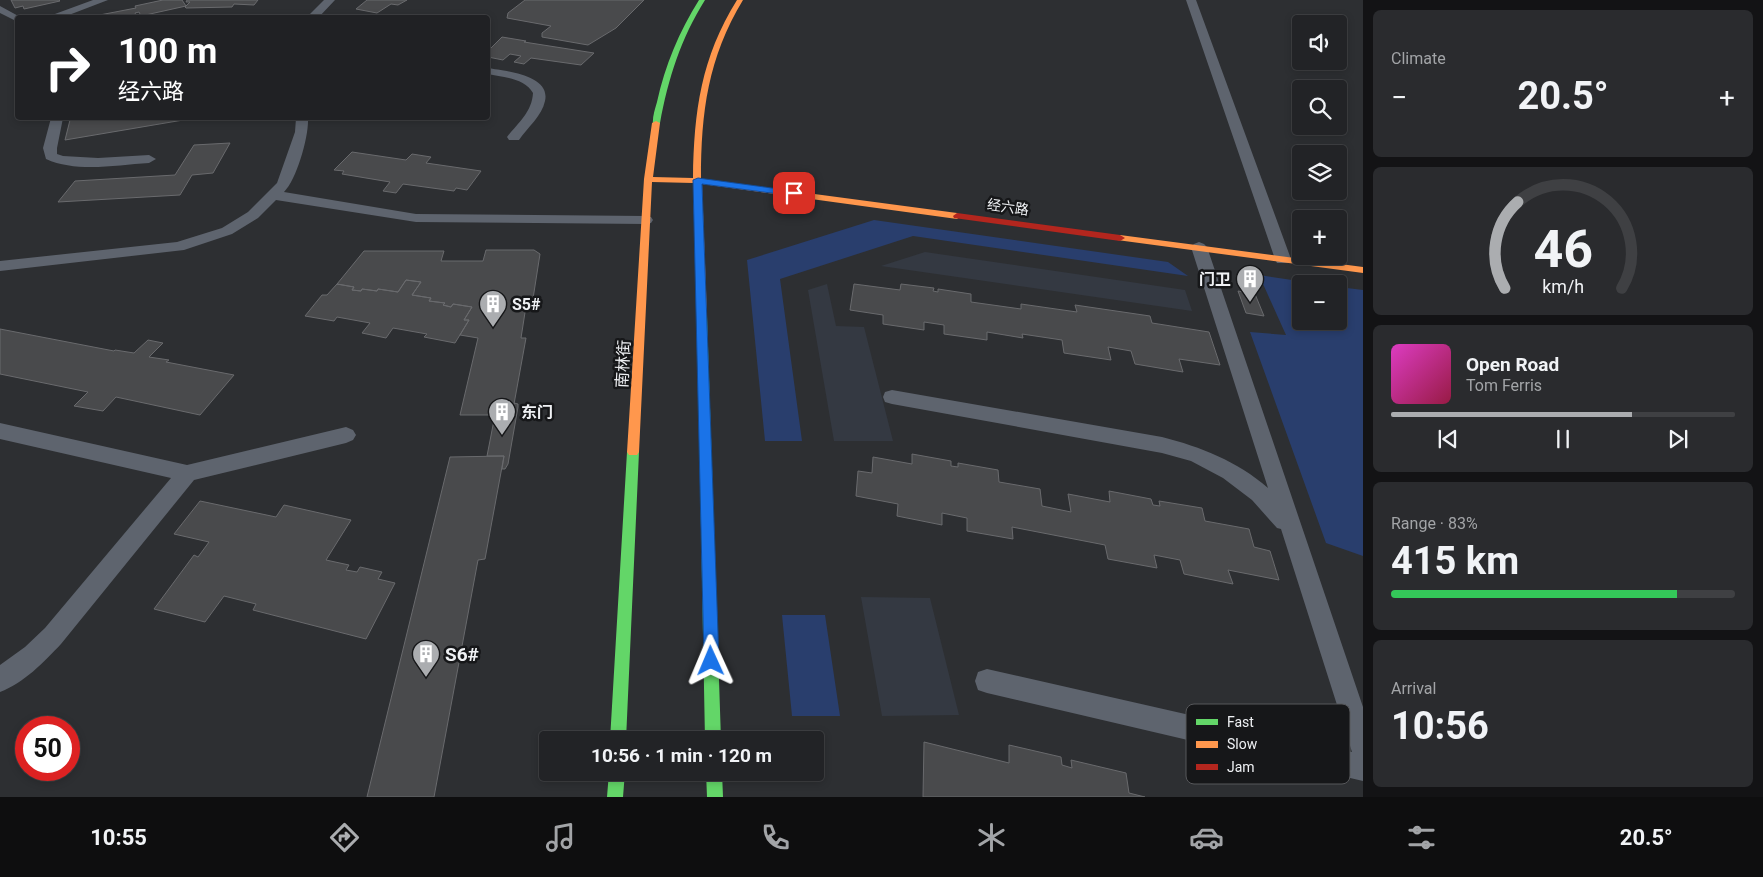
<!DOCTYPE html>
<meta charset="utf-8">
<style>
:root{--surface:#222326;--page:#2a2b2e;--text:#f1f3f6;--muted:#a2a4a7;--line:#3f4043;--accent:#abadb0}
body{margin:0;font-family:Roboto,"Noto Sans SC",sans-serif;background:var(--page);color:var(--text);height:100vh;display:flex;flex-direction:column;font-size:19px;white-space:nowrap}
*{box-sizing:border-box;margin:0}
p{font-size:16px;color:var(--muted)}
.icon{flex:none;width:28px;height:28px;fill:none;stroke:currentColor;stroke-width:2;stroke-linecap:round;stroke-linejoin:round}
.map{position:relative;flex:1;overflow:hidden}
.panel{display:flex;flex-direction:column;gap:10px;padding:10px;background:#131315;width:400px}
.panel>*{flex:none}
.top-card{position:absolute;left:15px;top:15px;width:475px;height:105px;border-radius:5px;box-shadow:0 2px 8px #0003,0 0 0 1px var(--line);background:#202124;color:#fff;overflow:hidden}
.tools{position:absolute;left:1292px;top:15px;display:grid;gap:10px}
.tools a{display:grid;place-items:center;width:55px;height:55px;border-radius:5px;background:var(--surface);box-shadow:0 2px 8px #0003,0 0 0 1px var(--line);font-size:25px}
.speed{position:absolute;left:15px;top:716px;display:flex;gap:10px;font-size:25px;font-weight:700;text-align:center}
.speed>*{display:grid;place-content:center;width:65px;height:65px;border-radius:50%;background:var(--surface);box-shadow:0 2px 8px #0003,0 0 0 1px var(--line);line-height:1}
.speed .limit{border:8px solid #d22;background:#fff;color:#111}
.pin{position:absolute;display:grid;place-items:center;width:42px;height:42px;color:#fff;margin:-21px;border-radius:10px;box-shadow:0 2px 8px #0006}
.me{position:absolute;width:55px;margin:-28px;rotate:359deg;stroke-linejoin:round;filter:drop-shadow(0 0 4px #0008)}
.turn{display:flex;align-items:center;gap:18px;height:105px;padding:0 20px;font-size:22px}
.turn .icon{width:65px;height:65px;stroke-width:2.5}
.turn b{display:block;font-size:35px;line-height:42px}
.big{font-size:38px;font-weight:700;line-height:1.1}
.panel .tile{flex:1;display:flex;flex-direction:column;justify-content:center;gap:8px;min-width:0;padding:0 18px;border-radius:8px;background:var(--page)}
.panel .dial{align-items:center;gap:0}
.dial svg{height:130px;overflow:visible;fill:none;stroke:var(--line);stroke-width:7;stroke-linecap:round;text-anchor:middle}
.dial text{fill:var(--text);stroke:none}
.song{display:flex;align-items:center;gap:15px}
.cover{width:60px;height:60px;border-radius:8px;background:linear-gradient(135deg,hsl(310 70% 55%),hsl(340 70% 35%))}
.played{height:5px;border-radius:2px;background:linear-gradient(90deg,var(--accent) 70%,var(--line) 70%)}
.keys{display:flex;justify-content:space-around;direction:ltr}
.heat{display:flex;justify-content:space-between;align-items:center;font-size:28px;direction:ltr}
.charge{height:8px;border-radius:4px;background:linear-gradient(90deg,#34c759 83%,var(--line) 0)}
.trip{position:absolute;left:539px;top:731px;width:285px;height:50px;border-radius:5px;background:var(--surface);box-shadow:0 2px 8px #0003,0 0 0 1px var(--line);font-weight:700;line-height:50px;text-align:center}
.tabs{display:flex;height:80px;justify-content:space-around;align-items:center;background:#0e0e0f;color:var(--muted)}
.tabs .icon{width:35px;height:35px}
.tabs .selected{color:var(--accent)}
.tabs b{font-size:22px;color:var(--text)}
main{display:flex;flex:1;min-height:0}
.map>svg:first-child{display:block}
.built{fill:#343942}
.green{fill:#293e6d}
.building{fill:#494a4c;stroke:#696a6d}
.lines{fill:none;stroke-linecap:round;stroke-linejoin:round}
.lane{fill:#5e646e;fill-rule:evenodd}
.fast{fill:#63d668;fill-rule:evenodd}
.slow{fill:#ff974d;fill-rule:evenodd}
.jam{fill:#b3261e;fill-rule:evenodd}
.route{fill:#1a73e8;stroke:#114b97}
.labels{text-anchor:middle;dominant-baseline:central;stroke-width:5;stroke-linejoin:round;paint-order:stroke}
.far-street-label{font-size:14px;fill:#eff1f4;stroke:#161719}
.poi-label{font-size:16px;font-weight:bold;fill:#eff1f4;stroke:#161719;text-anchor:start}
.street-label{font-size:16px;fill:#eff1f4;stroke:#161719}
.near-poi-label{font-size:19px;font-weight:bold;fill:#eff1f4;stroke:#161719;text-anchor:start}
.key{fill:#161719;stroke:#57585b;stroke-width:1}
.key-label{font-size:14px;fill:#eff1f4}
</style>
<main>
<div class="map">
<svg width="1363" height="797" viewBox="0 0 1363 797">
<rect width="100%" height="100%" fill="#2d2f32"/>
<!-- built -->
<path class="built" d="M925,252L1185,290L1192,311L881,266Z
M827,284L836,326L864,327L893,441H834L808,290Z
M861,597L930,598L959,715L882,716Z"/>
<!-- green -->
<path class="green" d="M874,220L1168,262L1188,276L913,236L780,279L802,441H765L747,260Z
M1259,275L1319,284H1301V321H1339V287L1363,290V556L1326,543L1250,332L1286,335Z
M782,615H825L840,716H792Z"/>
<!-- building -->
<path class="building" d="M11,0H59L60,1L24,9L23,6L15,8Z
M163,0H182L186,6L141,16L139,12L135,13L137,18H84L136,8L135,6Z
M187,0H258L254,5L234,4L232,7L186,8L185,7L190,2H186Z
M367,0H407L398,5L391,4L377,13L356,9Z
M525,0H644L616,28L588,45L542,37V33L551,26L507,18L508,13Z
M502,37L526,41L524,42L594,53L581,65L531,58L524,64L514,62L521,56L510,54L503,60L488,57V47L491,48Z
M85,118L84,120L93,118H195L65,140L70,120Z
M230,143L213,173L192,175L180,195L58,202L75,181L175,175L194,145Z
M352,152L406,160L412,154L431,157L426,163L481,171L467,190L456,188L454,191L403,184L396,193L383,191L390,182L342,174L344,171L334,170Z
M486,250H534L540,254L532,305L526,306L521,338H526L512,415H460L478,338L460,335L469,320H464L472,307L453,304L451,307L443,305L445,303L429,301L431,298L412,295L421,282L406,280L398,292L378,289L377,291L362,289L361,291L352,290L354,287L337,284L364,251H444L441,261H483Z
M406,280L421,282L412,295L431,298L429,301L445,303L443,305L451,307L453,304L472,307L464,320H469L455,343L424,337L427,334L393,328L386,338L362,333L370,323L337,317L334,321L305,316L322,295H327L337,284L354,287L352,290L361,291L362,289L377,291L378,289L398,292Z
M854,284L900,290L901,284L934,288L933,291L938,292V289L971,294V302L1021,309V304L1077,312L1075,305L1150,316L1152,323L1209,332L1220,365L1179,359L1183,372L1135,364L1131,351L1108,347L1111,360L1064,353L1062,340L1022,334L1023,338L987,332V340L944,334V325L924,322V330L883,324V315L850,310Z
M1238,291L1255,294L1264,316L1246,313Z
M0,329L114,351L115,350L134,353L148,340L163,343L149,357L169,360L166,362L234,375L200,415L116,397L103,411L74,406L88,392L0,374Z
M514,403L518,404V407L508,464L505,469H502L504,456H487L495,415H512Z
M912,454L951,461V466L958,467V463L998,470L999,482L1040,489L1042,506L1071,512L1068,494L1110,502L1109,491L1151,499L1153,505L1160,506L1159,501L1202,508L1205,521L1249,529L1254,547L1270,551L1279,580L1228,570L1233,584L1184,574L1180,560L1154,555L1157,568L1108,559L1105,545L1012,527L1013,539L967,531V518L942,513V525L897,516L898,504L856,496L858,471L872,473L873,457L912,464Z
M504,456L485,559L478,560L434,797H367L450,457Z
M200,501L276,517L284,505L351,520L326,560L349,565L346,570L357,572L360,567L382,572L378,579L395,583L366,639L253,610L256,604L224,596L205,622L154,609L194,555L198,557L209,542L174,534Z
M924,742L1009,763V745L1061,757L1062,765L1072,768L1071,760L1126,773L1129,793L1145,797H923Z"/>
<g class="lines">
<!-- lane -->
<path class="lane" d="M93,0H108L61,18H44Z
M324,0H335L318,18H306Z
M1186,0H1196L1291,259L1289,263H1277L1275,259Z
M0,6L22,18H18V22L0,13Z
M488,68C505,71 551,75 545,101C542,116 527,128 519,140H509L507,137C518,123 532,112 533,93C525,78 502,77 488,74Z
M51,118H63L57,148V154L63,156L98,158L149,155L156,159L149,163C116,165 77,173 46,159L43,148Z
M296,118H308C309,136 297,179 284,192L416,214L646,216L651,217L653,220L651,223L646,224L416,222L276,200L258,218L232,234L184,250L0,271V261L177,242L222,228L248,212L277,183L295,132Z
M1199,242L1204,244L1207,247L1363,707V781L987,693L978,690L975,681L978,672L987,669L1352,752L1281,529L1277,528L1252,500L1223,478L1191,461L1162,453L892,404L885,402L883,397L885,392L892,390L1162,437C1201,447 1237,461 1268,488L1191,247L1194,244Z
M0,423L187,465L346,427L353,430L356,435L353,440L346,443L194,480L61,644C44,662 24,683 0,692V665L25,647L45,628L171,478L0,439Z"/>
<!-- fast -->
<path class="fast" d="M699,0H705C681,38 668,79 660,123L653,125C652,118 655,109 657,102C665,65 679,32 699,0Z
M702,313L707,316L721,740H705L697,316Z
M633,447L637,449L639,452L626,740H610L627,452L629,449Z
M609,772H625L623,797H607Z
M706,772H722L723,797H707Z"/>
<!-- slow -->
<path class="slow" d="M737,0H743C708,58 701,112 701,179L957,213L961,216L957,219L702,184L707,316L702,319L697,316L693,183L652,182L639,452L637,455H629L627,452L644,179L652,123L656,121L660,123L653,177L693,178C694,111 701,58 737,0Z
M1120,235L1363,267V273L1117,240L1115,238Z"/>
<!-- jam -->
<path class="jam" d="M957,213L1120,235L1125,238L1120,241L954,218L953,216Z"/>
</g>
<!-- route -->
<path class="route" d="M698,178L794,191L798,193L794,196L702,184L719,661L717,667L711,669L706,667L704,661L693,180Z"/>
<!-- icons -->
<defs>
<symbol id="building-pin" viewBox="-11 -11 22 30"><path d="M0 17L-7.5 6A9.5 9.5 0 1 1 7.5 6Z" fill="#abadb0" stroke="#161719"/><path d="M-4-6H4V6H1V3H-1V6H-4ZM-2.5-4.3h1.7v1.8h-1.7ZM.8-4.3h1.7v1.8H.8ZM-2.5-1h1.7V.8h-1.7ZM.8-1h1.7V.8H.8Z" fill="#fff"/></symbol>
</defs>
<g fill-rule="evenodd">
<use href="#building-pin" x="1234" y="263" width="32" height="43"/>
<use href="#building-pin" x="477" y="288" width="32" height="43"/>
<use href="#building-pin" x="486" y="396" width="32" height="43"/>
<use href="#building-pin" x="410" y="638" width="32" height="43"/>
</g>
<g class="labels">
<!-- far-street labels -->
<g class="far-street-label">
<text transform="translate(1008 207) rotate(8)">经六路</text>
</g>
<!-- poi labels -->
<g class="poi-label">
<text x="1231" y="279" text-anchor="end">门卫</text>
<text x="512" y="304">S5#</text>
<text x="521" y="412">东门</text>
</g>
<!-- street labels -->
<g class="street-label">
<text transform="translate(623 364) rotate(-87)">南林街</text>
</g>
<!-- near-poi labels -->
<g class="near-poi-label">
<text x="445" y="654">S6#</text>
</g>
</g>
<!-- legend -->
<rect x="1186" y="704" width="164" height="80" rx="8" class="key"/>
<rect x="1196" y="719" width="22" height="6" fill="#63d668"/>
<rect x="1196" y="741" width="22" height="7" fill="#ff974d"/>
<rect x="1196" y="764" width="22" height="6" fill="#b3261e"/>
<g class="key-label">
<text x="1227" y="727">Fast</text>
<text x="1227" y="749">Slow</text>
<text x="1227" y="772">Jam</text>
</g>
</svg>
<div class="tools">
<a><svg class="icon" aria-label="sound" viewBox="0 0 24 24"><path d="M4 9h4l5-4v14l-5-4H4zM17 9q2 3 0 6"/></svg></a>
<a><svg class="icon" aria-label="search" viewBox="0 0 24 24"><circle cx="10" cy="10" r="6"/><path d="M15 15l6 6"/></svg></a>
<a><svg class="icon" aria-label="layers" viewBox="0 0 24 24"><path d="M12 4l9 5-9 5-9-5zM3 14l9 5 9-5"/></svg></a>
<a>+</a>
<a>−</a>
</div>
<div class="speed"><div class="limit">50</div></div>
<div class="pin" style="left:794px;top:193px;background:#d93025"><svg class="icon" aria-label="arrive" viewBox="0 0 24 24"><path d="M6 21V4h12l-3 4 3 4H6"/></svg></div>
<svg class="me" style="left:711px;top:661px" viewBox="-20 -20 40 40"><path d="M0-17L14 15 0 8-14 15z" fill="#1a73e8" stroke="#fff" stroke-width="4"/></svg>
<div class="trip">10:56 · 1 min · 120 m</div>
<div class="top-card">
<div class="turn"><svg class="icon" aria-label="right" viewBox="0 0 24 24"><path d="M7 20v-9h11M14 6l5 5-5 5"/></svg><div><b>100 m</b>经六路</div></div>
</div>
</div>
<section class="panel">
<div class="tile"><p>Climate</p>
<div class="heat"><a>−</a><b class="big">20.5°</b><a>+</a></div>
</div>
<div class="tile dial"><svg viewBox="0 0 100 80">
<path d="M14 69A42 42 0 1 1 86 69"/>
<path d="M14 69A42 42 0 0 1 22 16" stroke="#abadb0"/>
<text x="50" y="56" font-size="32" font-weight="700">46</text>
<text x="50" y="72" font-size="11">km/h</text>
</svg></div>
<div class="tile">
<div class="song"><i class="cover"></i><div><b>Open Road</b><p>Tom Ferris</p></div></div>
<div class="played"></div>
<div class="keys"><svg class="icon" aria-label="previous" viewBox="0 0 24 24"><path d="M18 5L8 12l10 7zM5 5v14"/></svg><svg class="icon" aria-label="pause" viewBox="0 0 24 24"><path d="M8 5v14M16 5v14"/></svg><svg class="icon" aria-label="next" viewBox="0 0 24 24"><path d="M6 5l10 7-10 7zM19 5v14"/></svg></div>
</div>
<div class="tile"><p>Range · 83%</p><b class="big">415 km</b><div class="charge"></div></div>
<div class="tile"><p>Arrival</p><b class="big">10:56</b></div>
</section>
</main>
<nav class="tabs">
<b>10:55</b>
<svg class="icon selected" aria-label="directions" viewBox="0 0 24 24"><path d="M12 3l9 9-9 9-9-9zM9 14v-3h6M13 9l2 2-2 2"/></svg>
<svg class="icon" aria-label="music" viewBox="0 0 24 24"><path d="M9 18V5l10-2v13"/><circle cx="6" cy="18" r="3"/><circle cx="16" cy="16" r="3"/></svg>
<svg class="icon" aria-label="phone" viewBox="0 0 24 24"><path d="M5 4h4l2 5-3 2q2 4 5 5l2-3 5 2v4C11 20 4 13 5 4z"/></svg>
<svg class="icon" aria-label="climate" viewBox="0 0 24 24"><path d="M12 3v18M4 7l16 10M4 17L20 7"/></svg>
<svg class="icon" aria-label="car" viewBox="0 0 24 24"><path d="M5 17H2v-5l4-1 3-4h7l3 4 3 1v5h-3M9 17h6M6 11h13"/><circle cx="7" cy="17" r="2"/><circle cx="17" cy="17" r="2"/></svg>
<svg class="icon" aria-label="filters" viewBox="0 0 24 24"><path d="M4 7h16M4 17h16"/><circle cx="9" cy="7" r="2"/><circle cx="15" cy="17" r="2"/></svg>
<b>20.5°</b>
</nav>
